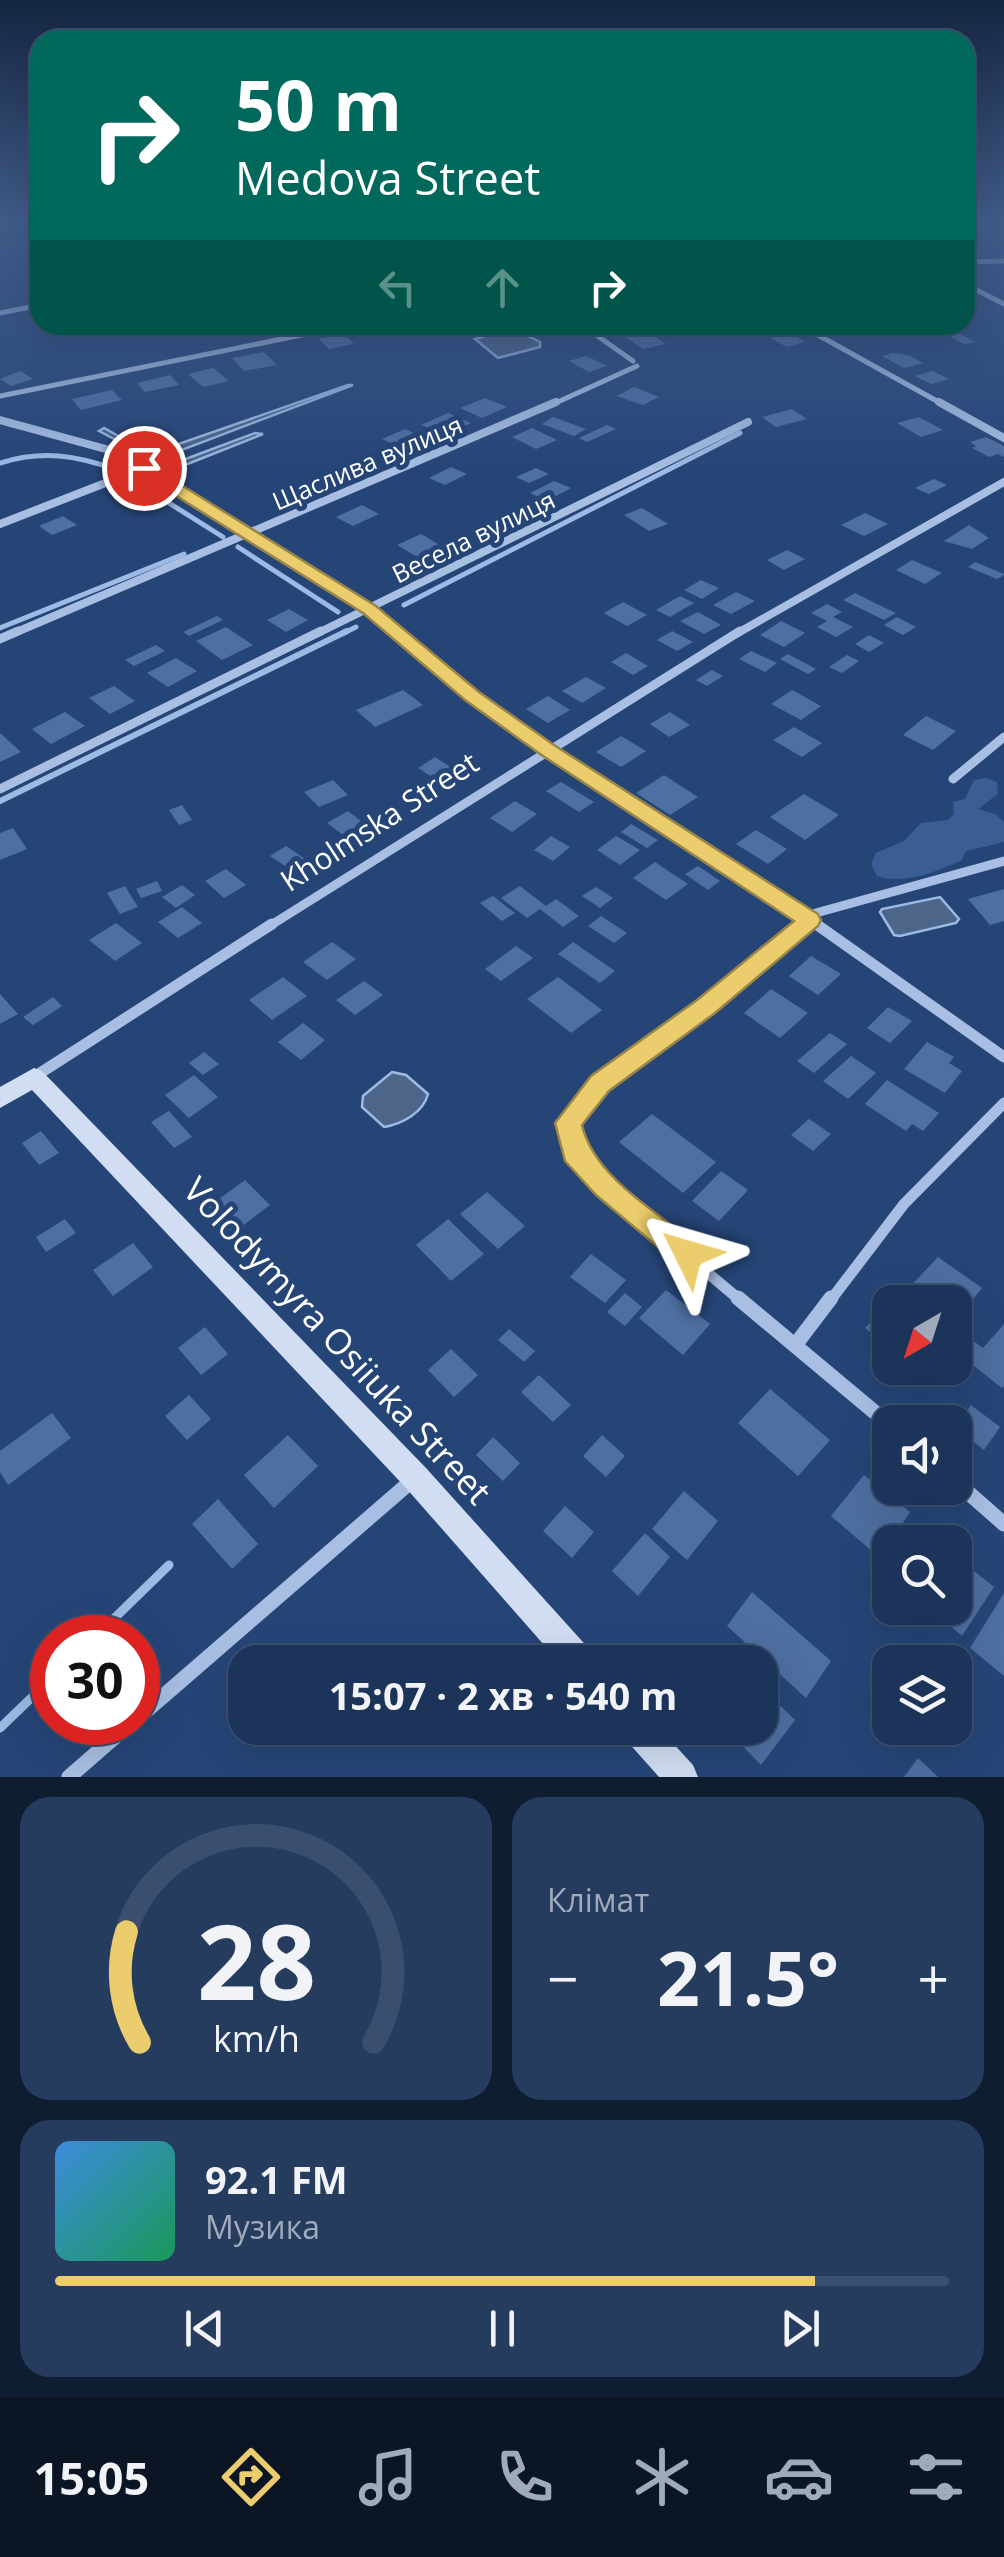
<!DOCTYPE html>
<html lang="uk">
<meta charset="utf-8">
<style>
:root{--surface:#1c3459;--page:#253c5f;--text:#f1f3f6;--muted:#a0aaba;--line:#3a4f6f;--accent:#ebcd6d}
body{margin:0;font-family:"Open Sans",sans-serif;background:var(--page);color:var(--text);height:100vh;display:flex;flex-direction:column;font-size:38px;white-space:nowrap}
*{box-sizing:border-box;margin:0}
p{font-size:32px;color:var(--muted)}
.icon{flex:none;width:55px;height:55px;fill:none;stroke:currentColor;stroke-width:2;stroke-linecap:round;stroke-linejoin:round}
.map{position:relative;height:1777px;overflow:hidden}
.details{display:flex;flex-direction:column;gap:20px;padding:20px;background:#0f1d31;flex:1}
.details>*{flex:none}
.top-card{position:absolute;left:30px;top:30px;width:945px;height:305px;border-radius:30px;box-shadow:0 10px 40px #0002,0 0 0 2px var(--line);background:#00695c;color:#fff;overflow:hidden}
.needle{width:65px;rotate:219deg}
.buttons{position:absolute;left:872px;top:1285px;display:grid;gap:20px}
.buttons a{display:grid;place-items:center;width:100px;height:100px;border-radius:20px;background:var(--surface);box-shadow:0 10px 40px #0002,0 0 0 2px var(--line);font-size:50px}
.speed{position:absolute;left:30px;top:1615px;display:flex;gap:20px;font-size:50px;font-weight:700;text-align:center}
.speed>*{display:grid;place-content:center;width:130px;height:130px;border-radius:50%;background:var(--surface);box-shadow:0 10px 40px #0002,0 0 0 2px var(--line);line-height:1}
.speed .limit{border:15px solid #d22;background:#fff;color:#111}
.pin{position:absolute;display:grid;place-items:center;width:85px;height:85px;color:#fff;margin:-42px;border:5px solid #fff;border-radius:50%;box-shadow:0 2px 10px #0007}
.me{position:absolute;width:110px;margin:-55px;rotate:310deg;stroke-linejoin:round;filter:drop-shadow(0 0 8px #0008)}
.turn{display:flex;align-items:center;gap:35px;height:210px;padding:0 40px;font-size:45px}
.turn .icon{width:130px;height:130px;stroke-width:2.5}
.turn b{display:block;font-size:70px;line-height:85px}
.lanes{display:flex;align-items:center;height:95px;padding:0 40px;background:#0003;justify-content:center;gap:50px;direction:ltr}
.lanes .off{opacity:.35}
.big{font-size:75px;font-weight:700;line-height:1.1}
.details .card{flex:1;display:flex;flex-direction:column;justify-content:center;gap:15px;min-width:0;padding:0 35px;border-radius:30px;background:var(--page)}
.details .dial{align-items:center;gap:0}
.dial svg{height:260px;overflow:visible;fill:none;stroke:var(--line);stroke-width:7;stroke-linecap:round;text-anchor:middle}
.dial text{fill:var(--text);stroke:none}
.song{display:flex;align-items:center;gap:30px}
.cover{width:120px;height:120px;border-radius:15px;background:linear-gradient(135deg,hsl(210 70% 55%),hsl(150 70% 35%))}
.played{height:10px;border-radius:5px;background:linear-gradient(90deg,var(--accent) 85%,var(--line) 85%)}
.keys{display:flex;justify-content:space-around;direction:ltr}
.heat{display:flex;justify-content:space-between;align-items:center;font-size:55px;direction:ltr}
.details .tiles{flex:1;display:grid;gap:20px;grid-template-columns:1fr 1fr}
.card:last-child{grid-column:span 2}
.trip{position:absolute;left:228px;top:1645px;width:550px;height:100px;border-radius:30px;background:var(--surface);box-shadow:0 10px 40px #0002,0 0 0 2px var(--line);font-weight:700;line-height:100px;text-align:center}
.tabs{display:flex;height:160px;justify-content:space-around;align-items:center;background:#0b1524;color:var(--muted)}
.tabs .icon{width:70px;height:70px}
.tabs .current{color:var(--accent)}
.tabs b{font-size:45px;color:var(--text)}
.map>svg:first-child{display:block}
.green{fill:#3a5e94}
.water{fill:#4e658a;stroke:#9cbae3;stroke-width:2.5}
.lines{fill:none;stroke-linecap:round;stroke-linejoin:round}
.stream-far2{stroke:#9cbae3;stroke-width:5}
.stream-far1{stroke:#9cbae3;stroke-width:6}
.stream{stroke:#9cbae3;stroke-width:9}
.building{fill:#4e6fa1}
.street-far4{stroke:#a8bfe3;stroke-width:5}
.street-far3{stroke:#a8bfe3;stroke-width:8}
.street-far2{stroke:#a8bfe3;stroke-width:9}
.street-far1{stroke:#a8bfe3;stroke-width:11}
.street{stroke:#a8bfe3;stroke-width:15}
.secondary{fill:#d0ddf3;fill-rule:evenodd}
.route{fill:#ebcd6d;stroke:#998547;stroke-width:2.5}
.labels{text-anchor:middle;dominant-baseline:central;stroke-width:10;stroke-linejoin:round;paint-order:stroke}
.far-street-label{font-size:25px;fill:#fff;stroke:#264577}
.street-label{font-size:30px;fill:#fff;stroke:#264577}
.near-street-label{font-size:35px;fill:#fff;stroke:#264577}
</style>
<div class="map">
<svg width="1004" height="1777" viewBox="0 0 1004 1777">
<rect width="100%" height="100%" fill="#264577"/>
<!-- green -->
<path class="green" d="M986,778L997,782L998,794L978,809L995,814L1004,822V842L966,851L962,860C937,872 903,885 877,876L871,864L876,853L904,841L921,823L948,820L954,814L953,802L965,799L974,780Z"/>
<!-- water -->
<path class="water" d="M512,328L540,342V347L498,358L475,339Z
M348,385H353L163,457L174,462L183,460L255,433L263,434L180,467L171,469L99,431L104,428L150,454Z
M940,897L959,919L956,923L900,936L894,935L880,912L882,909Z
M392,1072L406,1075L428,1094C423,1113 402,1124 384,1127L362,1107L363,1096Z"/>
<g class="lines">
<!-- stream-far2 -->
<path class="stream-far2" d="M0,463C42,450 76,455 117,470
M134,481L223,537
M238,547L338,612
M404,605L740,433
M0,628L184,554
M342,634L356,627"/>
<!-- stream-far1 -->
<path class="stream-far1" d="M0,801L347,631"/>
<!-- stream -->
<path class="stream" d="M94,1638L169,1565
M0,1728L52,1678"/>
</g>
<!-- building -->
<path class="building" d="M607,325H637L666,344L643,349Z
M930,325H944L975,342L964,344Z
M789,332L805,342L787,347L770,338Z
M344,334L354,344L329,349L319,339Z
M264,352L277,365L244,371L232,358Z
M893,353L908,355L923,363L904,368L882,356Z
M586,356L607,366L589,372L569,361Z
M213,368L229,381L203,387L188,374Z
M20,371L33,379L11,386L0,379Z
M933,371L949,379L931,384L915,376Z
M170,375L179,385L145,392L137,383Z
M634,387L659,397L643,405L617,396Z
M112,390L122,400L81,410L72,399Z
M485,398L507,407L482,418L460,408Z
M792,409L807,419L776,427L762,417Z
M448,413L471,423L445,435L421,425Z
M553,417L586,429L574,436L542,424Z
M919,417L943,430L921,437L897,423Z
M607,425L616,429L587,442L579,438Z
M532,428L557,440L536,449L512,437Z
M405,429L425,438L402,448L382,439Z
M986,437L1004,446V457L998,454L989,457L972,448L976,446L970,442Z
M451,467L467,474L445,485L429,478Z
M536,468L549,474L529,483L516,477Z
M934,479L947,485L929,494L915,488Z
M554,481L571,488L547,501L530,493Z
M362,505L379,514L353,526L336,517Z
M642,508L668,524L649,531L624,515Z
M865,513L888,524L864,536L841,525Z
M63,516L77,525L52,535L39,526Z
M969,525L989,538L972,549L944,541Z
M421,534L448,550L424,561L397,545Z
M787,550L805,559L784,570L767,560Z
M912,560L942,573L925,584L896,570Z
M975,562L1004,574V575L997,579L968,567Z
M701,580L719,588L702,599L684,590Z
M736,592L755,601L731,614L713,605Z
M855,593L877,604L896,613L884,620L843,600Z
M680,596L694,603L670,617L656,610Z
M623,602L647,615L627,626L604,613Z
M827,604L842,612L833,617L853,627L836,637L817,627L827,621L811,613Z
M289,609L308,620L286,632L267,620Z
M698,612L721,625L704,634L680,621Z
M217,616L223,620L189,636L183,632Z
M897,617L916,627L903,635L884,625Z
M781,621L805,633L784,647L760,635Z
M226,627L253,645L222,660L196,641Z
M672,631L693,642L677,651L657,640Z
M869,635L884,643L869,652L855,644Z
M156,645L165,651L134,666L125,660Z
M751,651L777,663L765,672L739,659Z
M626,653L648,666L633,675L611,662Z
M788,654L816,669L808,674L780,659Z
M847,655L859,661L842,673L829,667Z
M176,658L197,671L168,687L147,673Z
M712,670L723,676L707,686L696,680Z
M586,677L606,688L582,703L562,691Z
M114,686L135,701L110,714L89,698Z
M403,690L423,705L375,727L356,710Z
M792,690L821,706L801,720L771,704Z
M548,696L570,710L548,723L526,709Z
M65,712L85,726L51,744L32,729Z
M670,712L690,725L669,737L650,724Z
M926,716L956,731L933,750L903,735Z
M794,727L822,743L802,757L773,740Z
M0,733L21,752L0,762Z
M621,736L646,751L621,767L596,752Z
M435,757L461,774L444,785L418,768Z
M664,775L698,797L670,815L636,793Z
M333,780L348,795L319,807L304,792Z
M561,782L594,802L579,812L546,791Z
M804,794L839,815L805,840L770,817Z
M515,801L537,814L512,832L490,818Z
M182,805L192,820L179,825L169,810Z
M348,811L366,825L346,837L327,823Z
M631,824L658,840L647,848L621,832Z
M13,828L27,849L0,860V833Z
M756,830L787,849L768,864L736,844Z
M551,836L570,847L553,861L534,850Z
M616,836L640,850L620,865L597,850Z
M286,846L307,860L291,870L270,856Z
M655,862L688,884L666,900L633,878Z
M698,866L720,881L708,890L685,874Z
M226,869L246,885L224,898L205,881Z
M157,881L162,891L141,898L136,889Z
M182,885L195,895L176,908L162,897Z
M125,886L138,907L120,914L107,893Z
M520,886L546,906L556,899L579,916L563,927L540,909L527,918L501,898Z
M596,887L613,898L600,908L582,896Z
M1004,889V921L990,925L968,899Z
M493,896L515,913L502,921L480,903Z
M182,907L202,923L178,938L158,922Z
M601,916L627,933L614,943L588,926Z
M116,923L142,943L115,961L89,940Z
M332,942L356,959L327,980L303,962Z
M573,942L615,971L600,983L558,954Z
M516,946L533,958L501,981L485,969Z
M811,956L841,974L818,995L789,976Z
M283,977L307,996L272,1020L249,1000Z
M558,977L602,1010L571,1033L527,999Z
M364,981L383,995L355,1015L336,1000Z
M771,989L808,1013L780,1038L744,1013Z
M0,994L18,1014L0,1024Z
M53,997L62,1006L33,1025L23,1017Z
M888,1007L912,1021L890,1043L867,1028Z
M303,1023L325,1040L301,1060L278,1042Z
M830,1033L847,1044L814,1073L797,1061Z
M927,1042L954,1057L949,1063L962,1071L945,1093L904,1069Z
M204,1052L219,1064L203,1075L189,1063Z
M851,1056L876,1073L848,1099L823,1081Z
M194,1075L218,1097L189,1118L165,1095Z
M887,1080L939,1113L923,1131L912,1124L906,1131L865,1104Z
M169,1111L192,1137L174,1148L151,1122Z
M652,1114L716,1162L683,1193L619,1142Z
M809,1119L831,1134L813,1151L791,1135Z
M41,1131L59,1153L39,1165L22,1143Z
M721,1171L748,1190L719,1221L692,1201Z
M245,1180L270,1205L233,1233L208,1207Z
M487,1192L525,1226L498,1249L460,1214Z
M65,1219L76,1233L46,1252L36,1237Z
M448,1219L484,1254L451,1281L416,1245Z
M133,1243L153,1267L113,1296L93,1270Z
M591,1254L626,1280L605,1303L570,1277Z
M938,1257L982,1288L955,1322V1302H921L906,1291Z
M666,1290L710,1324L683,1355L639,1318Z
M625,1293L642,1307L625,1326L607,1312Z
M890,1302V1348L865,1328Z
M1004,1324V1386L1002,1388L955,1351V1344L965,1335L983,1348Z
M205,1327L228,1354L201,1375L178,1348Z
M509,1329L535,1351L524,1362L498,1340Z
M451,1349L478,1375L454,1397L428,1370Z
M539,1375L571,1405L553,1422L521,1392Z
M770,1389L830,1440L798,1476L738,1423Z
M189,1395L211,1419L187,1440L165,1416Z
M971,1405L1000,1427L984,1450L955,1428Z
M52,1413L71,1438L8,1485L0,1472V1451Z
M288,1435L318,1466L274,1508L244,1475Z
M602,1435L625,1456L606,1477L583,1456Z
M493,1437L520,1463L503,1481L476,1455Z
M864,1475L910,1512L880,1558L831,1516Z
M684,1491L718,1521L687,1560L652,1529Z
M218,1499L258,1544L232,1569L192,1524Z
M565,1506L594,1532L572,1558L543,1531Z
M645,1533L670,1557L638,1596L612,1571Z
M969,1567L994,1587L962,1636L938,1615L943,1608H955V1589Z
M752,1592L831,1661L806,1698L727,1626Z
M1004,1593V1676L970,1648Z
M475,1645L491,1662H458Z
M760,1686L795,1720L761,1765L725,1728H760Z
M918,1758L938,1777H904Z"/>
<g class="lines">
<!-- street-far4 -->
<path class="street-far4" d="M965,262L1004,261
M965,284L1004,304
M0,313L40,305
M582,325L633,361
M800,325L944,405
M0,396L351,325
M551,405L637,366"/>
<!-- street-far3 -->
<path class="street-far3" d="M939,402L1004,438
M0,420L113,451L251,533L369,610L397,634
M0,524L144,468
M12,634L556,402
M316,634L748,422
M736,634L1004,482"/>
<!-- street-far2 -->
<path class="street-far2" d="M394,631L472,696L547,750L820,927
M0,639L18,631
M953,779L1004,737
M0,789L321,631
M805,916L1004,861
M268,927L740,631
M802,927L810,920"/>
<!-- street-far1 -->
<path class="street-far1" d="M816,924L1004,1057
M34,1077L272,924
M741,1301L606,1187L575,1152L568,1123L600,1083L706,1007L805,924
M830,1301L904,1204L1004,1103"/>
<!-- street -->
<path class="street" d="M738,1298L890,1425
M796,1344L831,1298
M955,1481L1004,1524
M138,1718L415,1478
M69,1777L132,1722"/>
<!-- secondary -->
<path class="secondary" d="M34,1068L42,1071L426,1468L591,1651L596,1662H559L406,1488L32,1090L0,1108V1087Z
M622,1728H659L693,1765L698,1777H659L626,1740Z"/>
</g>
<!-- sky -->
<linearGradient id="sky" x2="0" y2="1"><stop stop-color="#152641"/><stop offset="0.47" stop-color="#415c8a"/><stop offset="1" stop-color="#415c8a" stop-opacity="0"/></linearGradient>
<rect width="1004" height="473" fill="url(#sky)"/>
<!-- route -->
<path class="route" d="M138,465H149L376,606L479,692L554,745L818,914L821,920L818,926L715,1013L609,1091L582,1125C594,1177 658,1213 698,1245L702,1254L698,1263L688,1267L677,1263L596,1195L565,1161L555,1123L591,1076L697,1000L794,921L540,754L465,700L363,613L138,472Z"/>
<g class="labels">
<!-- far-street labels -->
<g class="far-street-label">
<text transform="translate(367 462) rotate(-23)">Щаслива вулиця</text>
<text transform="translate(473 536) rotate(-26)">Весела вулиця</text>
</g>
<!-- street labels -->
<g class="street-label">
<text transform="translate(379 821) rotate(-33)">Kholmska Street</text>
</g>
<!-- near-street labels -->
<g class="near-street-label">
<text transform="translate(338 1340) rotate(47)">Volodymyra Osiiuka Street</text>
</g>
</g>
</svg>
<div class="buttons">
<a><svg class="needle" viewBox="-14 -14 28 28"><path d="M0-13l5 13h-10z" fill="#e53935"/><path d="M0 13l5-13h-10z" fill="#a0aaba"/></svg></a>
<a><svg class="icon" aria-label="sound" viewBox="0 0 24 24"><path d="M4 9h4l5-4v14l-5-4H4zM17 9q2 3 0 6"/></svg></a>
<a><svg class="icon" aria-label="search" viewBox="0 0 24 24"><circle cx="10" cy="10" r="6"/><path d="M15 15l6 6"/></svg></a>
<a><svg class="icon" aria-label="layers" viewBox="0 0 24 24"><path d="M12 4l9 5-9 5-9-5zM3 14l9 5 9-5"/></svg></a>
</div>
<div class="speed"><div class="limit">30</div></div>
<div class="pin" style="left:144px;top:468px;background:#d93025"><svg class="icon" aria-label="arrive" viewBox="0 0 24 24"><path d="M6 21V4h12l-3 4 3 4H6"/></svg></div>
<svg class="me" style="left:688px;top:1254px" viewBox="-20 -20 40 40"><path d="M0-17L14 15 0 8-14 15z" fill="#ebcd6d" stroke="#fff" stroke-width="4"/></svg>
<div class="trip">15:07 · 2 хв · 540 m</div>
<div class="top-card">
<div class="turn"><svg class="icon" aria-label="right" viewBox="0 0 24 24"><path d="M7 20v-9h11M14 6l5 5-5 5"/></svg><div><b>50 m</b>Medova Street</div></div>
<div class="lanes"><svg class="icon off" aria-label="left" viewBox="0 0 24 24"><path d="M17 20v-9H6M10 6l-5 5 5 5"/></svg><svg class="icon off" aria-label="ahead" viewBox="0 0 24 24"><path d="M12 20V5M6 11l6-6 6 6"/></svg><svg class="icon" aria-label="right" viewBox="0 0 24 24"><path d="M7 20v-9h11M14 6l5 5-5 5"/></svg></div>
</div>
</div>
<section class="details">
<div class="tiles">
<div class="card dial"><svg viewBox="0 0 100 80">
<path d="M14 69A42 42 0 1 1 86 69"/>
<path d="M14 69A42 42 0 0 1 10 35" stroke="#ebcd6d"/>
<text x="50" y="56" font-size="32" font-weight="700">28</text>
<text x="50" y="72" font-size="11">km/h</text>
</svg></div>
<div class="card"><p>Клімат</p>
<div class="heat"><a>−</a><b class="big">21.5°</b><a>+</a></div>
</div>
<div class="card">
<div class="song"><i class="cover"></i><div><b>92.1 FM</b><p>Музика</p></div></div>
<div class="played"></div>
<div class="keys"><svg class="icon" aria-label="previous" viewBox="0 0 24 24"><path d="M18 5L8 12l10 7zM5 5v14"/></svg><svg class="icon" aria-label="pause" viewBox="0 0 24 24"><path d="M8 5v14M16 5v14"/></svg><svg class="icon" aria-label="next" viewBox="0 0 24 24"><path d="M6 5l10 7-10 7zM19 5v14"/></svg></div>
</div>
</div>
</section>
<nav class="tabs">
<b>15:05</b>
<svg class="icon current" aria-label="directions" viewBox="0 0 24 24"><path d="M12 3l9 9-9 9-9-9zM9 14v-3h6M13 9l2 2-2 2"/></svg>
<svg class="icon" aria-label="music" viewBox="0 0 24 24"><path d="M9 18V5l10-2v13"/><circle cx="6" cy="18" r="3"/><circle cx="16" cy="16" r="3"/></svg>
<svg class="icon" aria-label="phone" viewBox="0 0 24 24"><path d="M5 4h4l2 5-3 2q2 4 5 5l2-3 5 2v4C11 20 4 13 5 4z"/></svg>
<svg class="icon" aria-label="climate" viewBox="0 0 24 24"><path d="M12 3v18M4 7l16 10M4 17L20 7"/></svg>
<svg class="icon" aria-label="car" viewBox="0 0 24 24"><path d="M5 17H2v-5l4-1 3-4h7l3 4 3 1v5h-3M9 17h6M6 11h13"/><circle cx="7" cy="17" r="2"/><circle cx="17" cy="17" r="2"/></svg>
<svg class="icon" aria-label="filters" viewBox="0 0 24 24"><path d="M4 7h16M4 17h16"/><circle cx="9" cy="7" r="2"/><circle cx="15" cy="17" r="2"/></svg>
</nav>
